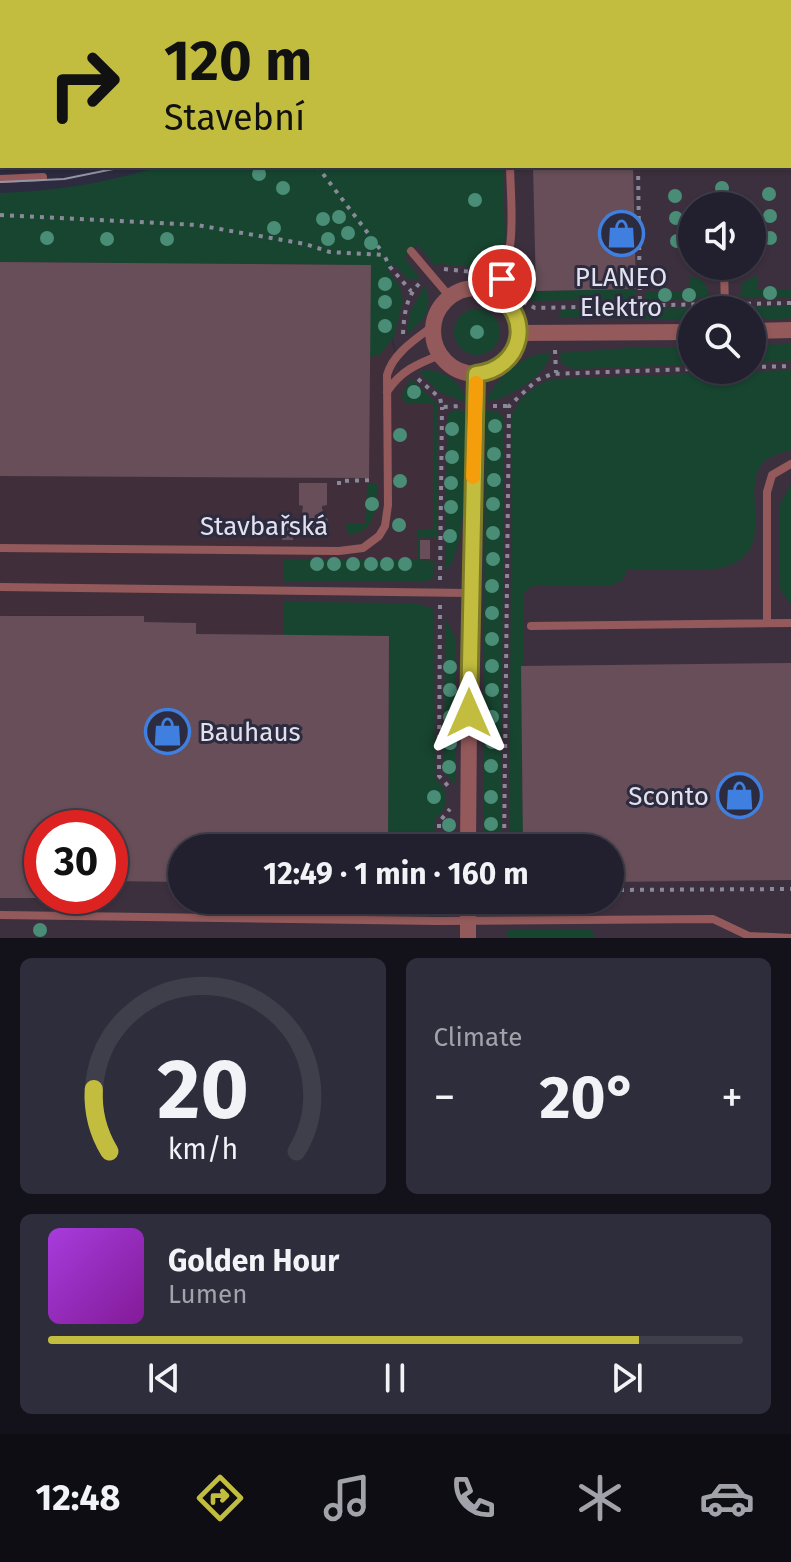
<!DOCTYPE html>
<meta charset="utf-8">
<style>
:root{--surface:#22202f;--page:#2e2d3b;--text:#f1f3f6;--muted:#a2a3aa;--line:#3f3e4b;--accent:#c2bd3f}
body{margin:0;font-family:"Fira Sans",sans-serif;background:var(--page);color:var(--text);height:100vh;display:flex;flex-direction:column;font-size:30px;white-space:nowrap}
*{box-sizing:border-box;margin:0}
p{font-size:26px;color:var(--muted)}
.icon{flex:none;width:44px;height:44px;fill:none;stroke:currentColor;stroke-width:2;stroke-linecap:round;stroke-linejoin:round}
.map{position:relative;height:938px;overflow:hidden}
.panel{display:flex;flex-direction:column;gap:20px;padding:20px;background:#13121a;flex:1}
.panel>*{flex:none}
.guide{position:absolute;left:0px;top:0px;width:792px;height:168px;box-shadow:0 2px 6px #0004,0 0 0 2px var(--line);background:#c2bd3f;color:#111;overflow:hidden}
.fabs{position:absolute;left:678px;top:192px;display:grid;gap:16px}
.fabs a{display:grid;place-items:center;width:88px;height:88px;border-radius:50%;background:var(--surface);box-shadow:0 2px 6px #0004,0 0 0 2px var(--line);font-size:40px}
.speed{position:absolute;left:24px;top:810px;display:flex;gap:16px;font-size:40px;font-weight:700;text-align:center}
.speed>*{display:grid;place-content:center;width:104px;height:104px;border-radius:50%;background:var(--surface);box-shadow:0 2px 6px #0004,0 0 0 2px var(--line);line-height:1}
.speed .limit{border:12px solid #d22;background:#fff;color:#111}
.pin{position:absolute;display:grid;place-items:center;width:68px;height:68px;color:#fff;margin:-34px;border:4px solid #fff;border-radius:50%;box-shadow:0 2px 8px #0007}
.me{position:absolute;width:88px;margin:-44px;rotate:0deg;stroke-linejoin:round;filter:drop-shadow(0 0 6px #0008)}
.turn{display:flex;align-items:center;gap:28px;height:168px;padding:0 32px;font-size:36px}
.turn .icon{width:104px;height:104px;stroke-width:2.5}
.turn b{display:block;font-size:56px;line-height:68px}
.big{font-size:60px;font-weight:700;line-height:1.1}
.panel .card{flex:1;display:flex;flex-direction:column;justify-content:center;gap:12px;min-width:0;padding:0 28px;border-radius:12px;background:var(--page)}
.panel .dial{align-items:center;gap:0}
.dial svg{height:208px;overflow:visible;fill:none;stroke:var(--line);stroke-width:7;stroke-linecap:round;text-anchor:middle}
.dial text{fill:var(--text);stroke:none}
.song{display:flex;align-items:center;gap:24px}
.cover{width:96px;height:96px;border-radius:12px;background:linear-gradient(135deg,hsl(280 70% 55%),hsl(290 70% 35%))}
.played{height:8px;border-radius:4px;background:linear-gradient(90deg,var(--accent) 85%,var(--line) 85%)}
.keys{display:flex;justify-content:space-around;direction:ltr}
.heat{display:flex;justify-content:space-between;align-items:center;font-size:44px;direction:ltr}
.panel .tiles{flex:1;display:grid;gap:20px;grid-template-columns:1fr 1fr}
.card:last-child{grid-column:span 2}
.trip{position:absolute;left:168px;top:834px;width:456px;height:80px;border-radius:40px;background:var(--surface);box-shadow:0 2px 6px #0004,0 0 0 2px var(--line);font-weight:700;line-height:80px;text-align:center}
.dock{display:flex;height:128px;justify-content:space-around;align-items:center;background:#0e0d13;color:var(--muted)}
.dock .icon{width:56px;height:56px}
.dock .current{color:var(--accent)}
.dock b{font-size:36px;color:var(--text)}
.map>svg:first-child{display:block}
.commercial{fill:#3d303e;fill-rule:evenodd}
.industrial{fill:#402f3a}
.green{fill:#174530}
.building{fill:#674e58}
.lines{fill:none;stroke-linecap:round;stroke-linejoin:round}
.path{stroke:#8a8999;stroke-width:4;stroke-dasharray:4 6;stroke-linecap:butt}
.service{stroke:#945a5b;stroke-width:8}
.minor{stroke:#945a5b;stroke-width:16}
.tram{stroke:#9594a4;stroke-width:2}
.tree{fill:#4a8d77}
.route-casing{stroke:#7e7b29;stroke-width:20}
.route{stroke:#c2bd3f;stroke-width:14}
.slow{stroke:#f59e0b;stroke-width:14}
.labels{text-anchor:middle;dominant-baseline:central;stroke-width:6;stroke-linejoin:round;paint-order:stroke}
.poi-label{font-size:26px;fill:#e2e1ee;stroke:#2d2b3f}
.street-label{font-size:26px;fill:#e2e1ee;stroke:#2d2b3f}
</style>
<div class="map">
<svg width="791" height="938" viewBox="0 0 791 938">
<rect width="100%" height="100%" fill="#2d2b3f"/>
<!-- commercial -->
<path class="commercial" d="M482,0H791V938H0V615L144,616V622L196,623L197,634L283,635V560L402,379L392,336L386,269L419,245L486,166H790V2ZM692,206H752V266H692ZM692,310H752V370H692ZM42,828H110V896H42ZM182,848H610V900H182Z"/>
<!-- industrial -->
<path class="industrial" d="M0,262L371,265L402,379L434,403L435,561L283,560V635L196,634V623L144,622L143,616L0,615Z"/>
<!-- green -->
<path class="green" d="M0,0H347L2,2V166Z
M161,166H503L505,237L503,252L494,269L439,264L435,266L418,245L404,257L420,278L417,280H408L394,264L387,269L400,287L403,301L394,337L380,355L370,357V265L0,262V193C56,191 107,183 161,166Z
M535,268L536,291L636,289V299L532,301L519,281L514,279L518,269Z
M757,275L758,290H791V297L740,298L742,283Z
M689,276C703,279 708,284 709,298L645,300V292L689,291Z
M425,285C434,308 425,321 407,334L410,312Z
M791,306V318C778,319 764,321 752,314V310H746L744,307Z
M705,308L704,310H692V318L683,320L558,317L562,310Z
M454 332a23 23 0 1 1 46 0a23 23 0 1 1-46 0Z
M791,344V361L752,363V345Z
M642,347H692V365L574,369L562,364L559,353Z
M551,353C548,374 507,400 487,401C491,384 515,363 532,356C537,354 545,354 551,353Z
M427,370C446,372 462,382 466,402L439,392L419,372Z
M791,370V450C782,453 770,455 763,463C737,493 785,558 714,569L627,570L623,580L612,585H537L529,588L524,593V666H521L523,848H509L512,415C519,397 534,386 551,379Z
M411,379L437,403V537H420V560L435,561L433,578L424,582H283V560H418V529H434V403H406L402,398L403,391Z
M454,410L466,411C466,442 469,553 445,571L447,415Z
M485,410L498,412L504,418L501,848H483Z
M367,484H377C377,506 376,530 351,535L347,532L346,524L366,523Z
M791,484V605L781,591L779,580V510L781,502Z
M283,602L415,603L434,609L435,779C450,791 450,807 435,819L434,848H388L389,636L283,635Z
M445,617L456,640L455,785L444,772Z
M588,929L592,930L595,938H508V930Z"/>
<!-- building -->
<path class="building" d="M533,166H633L636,289L536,291Z
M0,262L371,265L369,478L0,476Z
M299,483H327V505L322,506V509L328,520L327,527L316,535H309L300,526L303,506L299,505Z
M283,521H294L293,540H282Z
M420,540H430V559H420Z
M0,616H144V622L196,623V634L389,636L388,848H182V882L110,881V828H42V898H0Z
M791,663V880L610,882V848H523L521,666Z"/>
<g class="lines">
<!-- path -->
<path class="path" d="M694,0V2
M327,2L330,0
M389,2L390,0
M790,64H791
M0,138L2,139
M317,166L383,253
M638,166L640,306
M0,215L197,225L305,244L330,252L384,255L390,267L411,291
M444,269L491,274
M513,284L524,302L535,308L713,304
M737,304L791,303
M403,334C404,315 406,296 420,283
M555,350L556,373
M752,367L791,366
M418,379L440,398L442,407L460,406
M493,406H509
M339,485V481L374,480
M440,580L442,407
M440,605L439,776L450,788
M439,848V822L450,809
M504,848L509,406L537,380L552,374L692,369
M610,890L791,889"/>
<!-- service -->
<path class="service" d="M505,0V2
M0,179L43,177
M411,251L450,297
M724,266L725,310
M494,293C518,251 511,212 510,166
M387,392C400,371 417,364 440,355
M0,548L339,551L363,548L379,536L385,526L388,505L387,375C393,353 416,339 433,326
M0,587L469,593
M767,623V492L772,475L791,464
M531,626L791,623
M0,915L438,921L713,919L749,936L791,938"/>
<!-- minor -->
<path class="minor" d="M433 331a43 43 0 1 1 86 0a43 43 0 1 1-86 0Z
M752,331L791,330
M519,333L692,332
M468,848L470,593L476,374
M468,938V900"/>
<!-- tram -->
<path class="tram" d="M357,2L358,0
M0,182L64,179L128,166"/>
</g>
<!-- trees -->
<g class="tree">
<circle cx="259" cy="174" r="7"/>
<circle cx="283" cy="188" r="7"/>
<circle cx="722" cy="188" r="7"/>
<circle cx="769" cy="194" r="7"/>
<circle cx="675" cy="196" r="7"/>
<circle cx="475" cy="200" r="7"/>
<circle cx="770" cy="216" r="7"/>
<circle cx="339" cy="217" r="7"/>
<circle cx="676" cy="218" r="7"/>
<circle cx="323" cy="219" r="7"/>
<circle cx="274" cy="228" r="7"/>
<circle cx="348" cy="233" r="7"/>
<circle cx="47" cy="238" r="7"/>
<circle cx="770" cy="238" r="7"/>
<circle cx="107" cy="239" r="7"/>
<circle cx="167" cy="239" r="7"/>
<circle cx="328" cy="239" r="7"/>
<circle cx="677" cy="241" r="7"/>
<circle cx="371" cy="243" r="7"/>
<circle cx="385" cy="284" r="7"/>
<circle cx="770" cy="293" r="7"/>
<circle cx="665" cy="295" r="7"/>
<circle cx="689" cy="295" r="7"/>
<circle cx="385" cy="302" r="7"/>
<circle cx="385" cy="326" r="7"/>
<circle cx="477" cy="332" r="7"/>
<circle cx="414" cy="392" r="7"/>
<circle cx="495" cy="426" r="7"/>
<circle cx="452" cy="429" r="7"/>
<circle cx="400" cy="435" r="7"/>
<circle cx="494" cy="454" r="7"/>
<circle cx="452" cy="457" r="7"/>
<circle cx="494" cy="480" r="7"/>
<circle cx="400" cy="481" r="7"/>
<circle cx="451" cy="483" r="7"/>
<circle cx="372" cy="504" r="7"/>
<circle cx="493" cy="504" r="7"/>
<circle cx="451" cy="507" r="7"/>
<circle cx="399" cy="525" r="7"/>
<circle cx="493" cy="533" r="7"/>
<circle cx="450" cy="536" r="7"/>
<circle cx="493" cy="559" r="7"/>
<circle cx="317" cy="564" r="7"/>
<circle cx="334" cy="564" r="7"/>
<circle cx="353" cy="564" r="7"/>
<circle cx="371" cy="564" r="7"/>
<circle cx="387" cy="564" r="7"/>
<circle cx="405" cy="564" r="7"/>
<circle cx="492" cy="586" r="7"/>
<circle cx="492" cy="613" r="7"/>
<circle cx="492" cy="639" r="7"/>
<circle cx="492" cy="666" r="7"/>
<circle cx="450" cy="667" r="7"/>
<circle cx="450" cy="690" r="7"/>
<circle cx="492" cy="690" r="7"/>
<circle cx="450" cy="717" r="7"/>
<circle cx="492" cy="717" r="7"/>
<circle cx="492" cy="742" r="7"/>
<circle cx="450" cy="743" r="7"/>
<circle cx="491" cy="766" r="7"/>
<circle cx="449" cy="767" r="7"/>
<circle cx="434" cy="797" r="7"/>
<circle cx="491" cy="797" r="7"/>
<circle cx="491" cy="824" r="7"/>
<circle cx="449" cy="825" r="7"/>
<circle cx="40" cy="930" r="7"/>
</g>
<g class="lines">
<defs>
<path id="route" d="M469,713L476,374C522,369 535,316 494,293L502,279"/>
</defs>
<!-- route casing -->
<use href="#route" class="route-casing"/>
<!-- route -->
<use href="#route" class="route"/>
<!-- slow -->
<path class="slow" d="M473,477L476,383"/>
</g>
<!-- icons -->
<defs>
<symbol id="shop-ring" viewBox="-11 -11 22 22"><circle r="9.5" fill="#2d2b3f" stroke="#3f7fe0" stroke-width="1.5"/><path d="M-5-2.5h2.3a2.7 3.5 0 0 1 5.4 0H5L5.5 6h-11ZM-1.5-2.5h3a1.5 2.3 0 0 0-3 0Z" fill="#3f7fe0"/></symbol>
</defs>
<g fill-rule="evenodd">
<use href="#shop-ring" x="596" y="208" width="51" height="51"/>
<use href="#shop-ring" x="142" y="706" width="51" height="51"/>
<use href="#shop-ring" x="714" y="770" width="51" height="51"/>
</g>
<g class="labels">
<!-- poi labels -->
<g class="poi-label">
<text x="621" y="277">PLANEO<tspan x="621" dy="30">Elektro</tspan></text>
<text x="199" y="732" text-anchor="start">Bauhaus</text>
<text x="709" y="796" text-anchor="end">Sconto</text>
</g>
<!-- street labels -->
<g class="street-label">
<text x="264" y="526">Stavbařská</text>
</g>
</g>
</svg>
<div class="fabs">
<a><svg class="icon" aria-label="sound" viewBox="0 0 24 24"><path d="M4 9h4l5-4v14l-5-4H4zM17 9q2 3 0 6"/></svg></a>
<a><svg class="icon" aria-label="search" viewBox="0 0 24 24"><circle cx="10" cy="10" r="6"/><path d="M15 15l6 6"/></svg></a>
</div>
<div class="speed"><div class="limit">30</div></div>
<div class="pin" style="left:502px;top:279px;background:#d93025"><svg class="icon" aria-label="arrive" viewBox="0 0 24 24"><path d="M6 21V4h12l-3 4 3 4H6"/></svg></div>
<svg class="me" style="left:469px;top:713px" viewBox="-20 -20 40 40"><path d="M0-17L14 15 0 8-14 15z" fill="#c2bd3f" stroke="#fff" stroke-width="4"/></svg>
<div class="trip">12:49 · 1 min · 160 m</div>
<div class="guide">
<div class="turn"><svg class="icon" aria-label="right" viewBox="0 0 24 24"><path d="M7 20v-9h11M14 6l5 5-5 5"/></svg><div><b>120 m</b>Stavební</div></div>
</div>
</div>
<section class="panel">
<div class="tiles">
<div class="card dial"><svg viewBox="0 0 100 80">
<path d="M14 69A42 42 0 1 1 86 69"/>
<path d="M14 69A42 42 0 0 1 8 45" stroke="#c2bd3f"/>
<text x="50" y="56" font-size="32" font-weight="700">20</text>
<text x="50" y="72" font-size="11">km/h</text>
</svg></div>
<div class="card"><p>Climate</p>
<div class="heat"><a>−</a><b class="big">20°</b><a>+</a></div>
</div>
<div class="card">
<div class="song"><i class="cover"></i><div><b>Golden Hour</b><p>Lumen</p></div></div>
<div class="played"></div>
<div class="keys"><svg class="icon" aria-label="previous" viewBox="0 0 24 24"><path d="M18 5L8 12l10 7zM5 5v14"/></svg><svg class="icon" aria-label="pause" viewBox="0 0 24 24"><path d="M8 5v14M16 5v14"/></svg><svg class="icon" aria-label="next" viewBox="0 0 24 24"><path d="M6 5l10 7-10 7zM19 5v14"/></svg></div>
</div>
</div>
</section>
<nav class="dock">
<b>12:48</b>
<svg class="icon current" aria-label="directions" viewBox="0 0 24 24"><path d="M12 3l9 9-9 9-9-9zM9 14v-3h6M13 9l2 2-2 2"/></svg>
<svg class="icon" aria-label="music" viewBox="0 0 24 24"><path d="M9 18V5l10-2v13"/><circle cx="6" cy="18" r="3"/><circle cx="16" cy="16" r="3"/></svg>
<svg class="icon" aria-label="phone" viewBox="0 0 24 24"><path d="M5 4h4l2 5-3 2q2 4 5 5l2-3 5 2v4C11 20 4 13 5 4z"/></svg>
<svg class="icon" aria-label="climate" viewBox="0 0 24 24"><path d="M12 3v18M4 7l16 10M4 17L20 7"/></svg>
<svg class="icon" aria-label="car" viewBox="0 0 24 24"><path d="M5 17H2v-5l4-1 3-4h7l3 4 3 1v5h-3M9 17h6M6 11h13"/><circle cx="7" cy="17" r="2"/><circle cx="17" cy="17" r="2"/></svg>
</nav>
